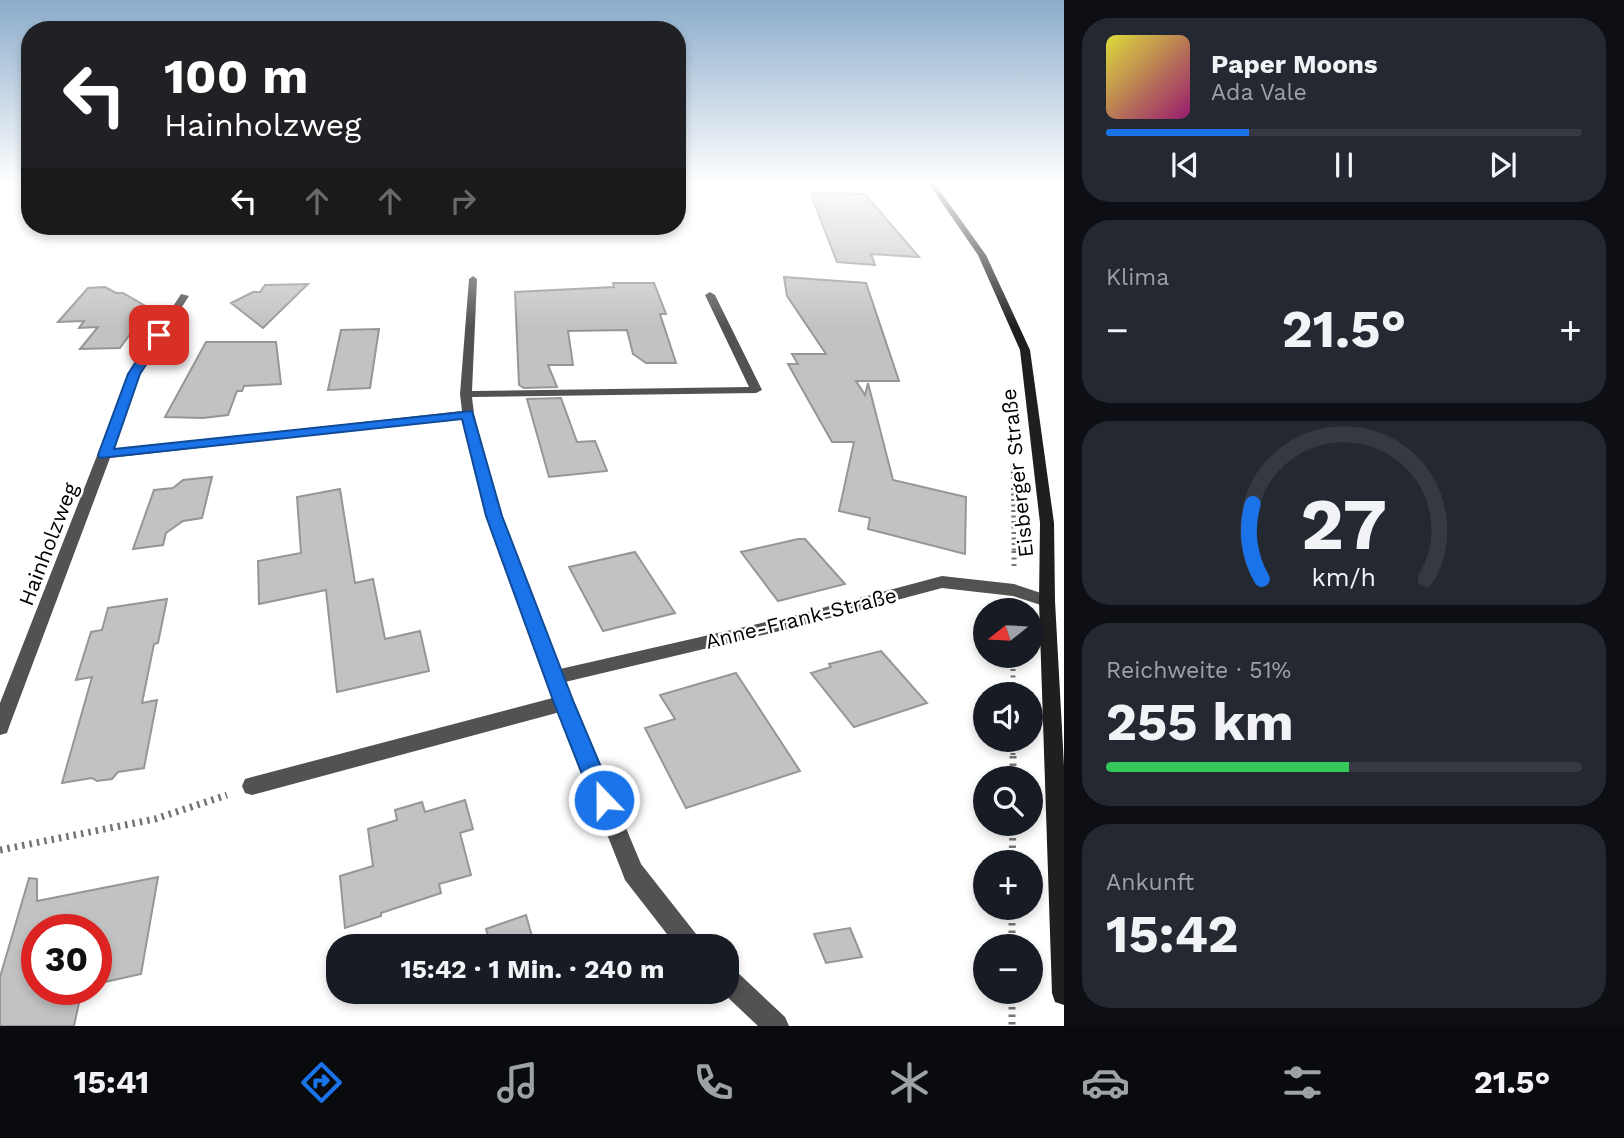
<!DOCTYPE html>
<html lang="de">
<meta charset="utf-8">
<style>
:root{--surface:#171b24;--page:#242831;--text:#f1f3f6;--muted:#9ea1a6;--line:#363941;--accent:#1a73e8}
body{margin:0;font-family:"Work Sans",sans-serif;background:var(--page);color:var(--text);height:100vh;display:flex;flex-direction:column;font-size:26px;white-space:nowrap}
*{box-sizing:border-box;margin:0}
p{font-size:23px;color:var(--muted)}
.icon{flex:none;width:38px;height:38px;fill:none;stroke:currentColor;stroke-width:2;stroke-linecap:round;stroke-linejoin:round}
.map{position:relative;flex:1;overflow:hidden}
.drawer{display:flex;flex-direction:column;gap:18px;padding:18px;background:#0d0f14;width:560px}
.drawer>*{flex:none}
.hud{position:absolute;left:21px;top:21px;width:665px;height:214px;border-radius:28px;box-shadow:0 4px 10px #0003;background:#202124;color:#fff;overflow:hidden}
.needle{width:46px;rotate:252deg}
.fabs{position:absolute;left:973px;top:598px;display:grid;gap:14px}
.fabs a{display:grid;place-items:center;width:70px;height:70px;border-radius:50%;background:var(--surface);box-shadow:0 4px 10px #0003;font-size:35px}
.speed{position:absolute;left:21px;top:914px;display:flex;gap:14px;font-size:35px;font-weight:700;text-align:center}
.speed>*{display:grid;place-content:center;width:91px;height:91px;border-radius:50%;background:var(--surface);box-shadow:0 4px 10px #0003;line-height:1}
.speed .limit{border:10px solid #d22;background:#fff;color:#111}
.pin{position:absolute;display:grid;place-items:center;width:60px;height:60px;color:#fff;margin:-30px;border-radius:14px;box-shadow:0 4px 10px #0006}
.me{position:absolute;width:77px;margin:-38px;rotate:338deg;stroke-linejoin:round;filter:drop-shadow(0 0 5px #0008)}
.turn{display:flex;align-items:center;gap:24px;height:147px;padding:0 28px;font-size:32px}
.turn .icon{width:91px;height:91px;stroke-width:2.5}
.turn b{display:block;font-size:49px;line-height:60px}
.lanes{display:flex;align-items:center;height:66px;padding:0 28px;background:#0003;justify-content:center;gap:35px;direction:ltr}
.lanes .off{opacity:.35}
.big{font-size:52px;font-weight:700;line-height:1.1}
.drawer .tile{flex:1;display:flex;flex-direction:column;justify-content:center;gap:10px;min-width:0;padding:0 24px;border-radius:28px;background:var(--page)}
.drawer .dial{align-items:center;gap:0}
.dial svg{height:182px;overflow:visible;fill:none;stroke:var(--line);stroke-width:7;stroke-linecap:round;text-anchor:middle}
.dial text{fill:var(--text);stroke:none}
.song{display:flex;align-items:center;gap:21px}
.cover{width:84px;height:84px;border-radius:10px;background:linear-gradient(135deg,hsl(60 70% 55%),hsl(320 70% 35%))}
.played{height:7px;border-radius:4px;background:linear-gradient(90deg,var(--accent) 30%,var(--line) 30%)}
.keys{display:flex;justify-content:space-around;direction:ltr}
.heat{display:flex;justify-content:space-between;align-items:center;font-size:38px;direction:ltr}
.charge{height:10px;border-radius:5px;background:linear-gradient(90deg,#34c759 51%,var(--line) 0)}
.trip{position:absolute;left:326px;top:934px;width:413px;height:70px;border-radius:28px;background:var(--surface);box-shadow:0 4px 10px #0003;font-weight:700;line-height:70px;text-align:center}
.tabs{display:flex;height:112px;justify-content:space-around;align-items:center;background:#090b0e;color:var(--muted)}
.tabs .icon{width:49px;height:49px}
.tabs .current{color:var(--accent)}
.tabs b{font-size:32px;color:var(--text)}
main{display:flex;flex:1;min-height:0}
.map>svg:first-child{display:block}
.building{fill:#c2c2c2;stroke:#969696;stroke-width:2}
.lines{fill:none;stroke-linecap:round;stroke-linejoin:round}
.path-far2{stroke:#747474;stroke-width:4.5;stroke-dasharray:2 3.5;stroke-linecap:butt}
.path-far1{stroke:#747474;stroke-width:5;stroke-dasharray:2 4.5;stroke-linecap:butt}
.path{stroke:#747474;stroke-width:7;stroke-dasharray:2.5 5;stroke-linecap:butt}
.lane{fill:#525252;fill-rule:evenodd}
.street{fill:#525252;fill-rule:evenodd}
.secondary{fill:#1f1f1f;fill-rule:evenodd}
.route{fill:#1a73e8;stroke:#114b97;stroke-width:2}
.labels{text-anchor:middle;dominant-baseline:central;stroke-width:5;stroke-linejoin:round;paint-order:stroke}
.street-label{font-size:21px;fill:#000;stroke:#fff}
</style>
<main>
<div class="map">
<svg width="1064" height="1026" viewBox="0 0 1064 1026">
<rect width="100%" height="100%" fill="#fff"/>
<!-- building -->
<path class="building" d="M816,193L865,194L919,257L871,254L875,265L837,262L811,195Z
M784,277L866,283L899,381H856L865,395L868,383L893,480L966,497L965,554L868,529L870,518L839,511L854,442H832L788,364H798L792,354H826L787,296Z
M613,283H654L666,314H660L676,363H646L633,354L627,330L568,331L573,365H548L557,387L524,388L519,385L515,292L614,287Z
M308,284L263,328L231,303L253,292H260L265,285Z
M105,287L116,293H123L149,308L120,348L80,349L98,327L79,328L84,321L58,322L88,288Z
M379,329L370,388L328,390L341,330Z
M206,342H276L281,384L244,386L242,391H237L228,415L203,418L165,417Z
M561,398L577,442L595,441L607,471L549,477L527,399Z
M212,477L202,518L183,521L166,533L163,545L133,549L154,490L173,488L183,480Z
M340,489L355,583L373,579L385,639L420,631L429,671L337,692L326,590L259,604L258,561L301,553L297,497Z
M798,539H805L845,584L778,601L741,552Z
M635,552L675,613L603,631L569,567Z
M167,599L158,643L154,644L142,703L157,700L144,768L118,772L112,779L97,781L92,778L62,783L92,677L76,680L91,632L102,630L108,608Z
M881,651L927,703L854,727L811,673L831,667L829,664Z
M736,673L800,771L686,808L645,728L675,719L660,695Z
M465,800L473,829L460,833L471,875L439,884L441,893L381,913V916L345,928L340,876L373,866L368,829L397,820L395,810L422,802L425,812Z
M158,877L141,974L96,984V929H37V989H82L74,1026H0V977L29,878L37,879V901Z
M526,915L535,947H491L486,929Z
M850,928L862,957L826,963L814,934Z"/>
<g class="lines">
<!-- path-far2 -->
<path class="path-far2" d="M1013,466L1014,553"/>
<!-- path-far1 -->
<path class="path-far1" d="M1014,551V566
M1013,656V695
M1013,740V758"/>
<!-- path -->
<path class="path" d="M1013,756V779
M0,850L155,819L227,795
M1012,863L1013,824
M1012,908V947
M1012,992V1026"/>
<!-- lane -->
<path class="lane" d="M564,695L570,698L573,703L570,708L564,711L252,795L245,793L242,786L245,779L252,777Z"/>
<!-- street -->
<path class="street" d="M473,276L477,279L472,391L749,387L705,295L710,292L715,295L762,390L756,393L472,397L474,414L501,516L560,669L792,616L942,576L1014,584L1053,597L1055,601L1053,605L1047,607L1013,596L942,588L792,628L565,682L641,864L700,939L704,947H677L625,880L622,872L555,703L487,516L463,418L110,458L9,727L7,733L0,735V703L129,374L181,294L189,296L139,374L113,450L462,411L460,394L469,279Z
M726,967L735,970L785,1017L789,1026H758L722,992H726Z"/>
<!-- secondary -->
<path class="secondary" d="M929,184H935L986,255L1030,350L1054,523L1055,601L1064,766V1005L1055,1002L1052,993L1039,601L1040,523L1020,350L978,255Z"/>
</g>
<!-- sky -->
<linearGradient id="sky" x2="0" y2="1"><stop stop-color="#8baccb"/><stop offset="0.56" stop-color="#fff"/><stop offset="1" stop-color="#fff" stop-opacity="0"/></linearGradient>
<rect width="1064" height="327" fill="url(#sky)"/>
<!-- route -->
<path class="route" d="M159,331L165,335L140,374L114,449L472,411L502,516L574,703L615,800L612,807L604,811L595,807L554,703L486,516L462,419L100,458L98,455L128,374L155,332Z"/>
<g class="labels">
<!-- street labels -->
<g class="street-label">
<text transform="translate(1017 473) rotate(-96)">Eisberger Straße</text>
<text transform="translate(48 544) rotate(-69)">Hainholzweg</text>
<text transform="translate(801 618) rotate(-14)">Anne-Frank-Straße</text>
</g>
</g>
</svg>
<div class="fabs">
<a><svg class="needle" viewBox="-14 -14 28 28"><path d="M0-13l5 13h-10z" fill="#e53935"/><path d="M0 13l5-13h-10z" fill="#9ea1a6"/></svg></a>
<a><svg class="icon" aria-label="sound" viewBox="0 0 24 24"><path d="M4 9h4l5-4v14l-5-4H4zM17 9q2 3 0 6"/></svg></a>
<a><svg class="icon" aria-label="search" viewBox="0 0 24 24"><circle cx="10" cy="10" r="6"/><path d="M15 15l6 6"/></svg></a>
<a>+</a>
<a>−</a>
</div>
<div class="speed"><div class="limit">30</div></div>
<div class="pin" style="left:159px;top:335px;background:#d93025"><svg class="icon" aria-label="arrive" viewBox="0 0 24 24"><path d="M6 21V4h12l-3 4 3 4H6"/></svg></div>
<svg class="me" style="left:604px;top:800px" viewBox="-20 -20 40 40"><circle r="17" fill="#1a73e8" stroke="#fff" stroke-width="3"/><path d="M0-11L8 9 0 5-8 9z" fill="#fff"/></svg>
<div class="trip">15:42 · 1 Min. · 240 m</div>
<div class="hud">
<div class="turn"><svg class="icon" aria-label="left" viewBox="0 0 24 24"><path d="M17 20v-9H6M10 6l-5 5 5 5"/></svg><div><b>100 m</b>Hainholzweg</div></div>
<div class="lanes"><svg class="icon" aria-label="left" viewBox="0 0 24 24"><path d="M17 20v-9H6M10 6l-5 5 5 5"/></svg><svg class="icon off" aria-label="ahead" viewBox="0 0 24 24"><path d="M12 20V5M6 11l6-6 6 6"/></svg><svg class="icon off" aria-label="ahead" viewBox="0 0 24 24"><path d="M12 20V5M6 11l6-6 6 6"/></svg><svg class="icon off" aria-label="right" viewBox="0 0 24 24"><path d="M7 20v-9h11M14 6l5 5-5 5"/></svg></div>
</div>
</div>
<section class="drawer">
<div class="tile">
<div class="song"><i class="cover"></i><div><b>Paper Moons</b><p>Ada Vale</p></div></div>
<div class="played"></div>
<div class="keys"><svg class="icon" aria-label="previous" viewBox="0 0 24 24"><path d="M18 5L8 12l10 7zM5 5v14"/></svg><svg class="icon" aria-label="pause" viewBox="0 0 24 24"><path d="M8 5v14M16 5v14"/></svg><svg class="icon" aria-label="next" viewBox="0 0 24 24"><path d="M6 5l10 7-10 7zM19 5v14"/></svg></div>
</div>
<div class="tile"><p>Klima</p>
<div class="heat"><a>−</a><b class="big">21.5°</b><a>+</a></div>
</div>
<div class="tile dial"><svg viewBox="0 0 100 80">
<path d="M14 69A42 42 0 1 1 86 69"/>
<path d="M14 69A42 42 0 0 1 10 36" stroke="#1a73e8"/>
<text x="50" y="56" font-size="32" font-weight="700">27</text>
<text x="50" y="72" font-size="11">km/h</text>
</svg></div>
<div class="tile"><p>Reichweite · 51%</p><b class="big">255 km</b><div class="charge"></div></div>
<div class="tile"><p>Ankunft</p><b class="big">15:42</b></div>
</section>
</main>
<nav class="tabs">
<b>15:41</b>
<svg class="icon current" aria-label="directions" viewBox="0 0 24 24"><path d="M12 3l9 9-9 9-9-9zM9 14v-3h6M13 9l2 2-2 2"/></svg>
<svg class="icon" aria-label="music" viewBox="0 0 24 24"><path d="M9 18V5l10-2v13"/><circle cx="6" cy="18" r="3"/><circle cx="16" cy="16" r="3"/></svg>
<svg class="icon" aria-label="phone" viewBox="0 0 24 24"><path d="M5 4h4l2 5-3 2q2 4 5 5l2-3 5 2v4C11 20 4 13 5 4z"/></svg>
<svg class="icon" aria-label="climate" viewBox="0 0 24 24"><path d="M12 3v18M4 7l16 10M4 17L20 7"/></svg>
<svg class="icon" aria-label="car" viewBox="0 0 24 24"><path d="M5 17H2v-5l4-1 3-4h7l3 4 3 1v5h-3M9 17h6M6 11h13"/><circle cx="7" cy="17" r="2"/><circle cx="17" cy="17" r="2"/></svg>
<svg class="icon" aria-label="filters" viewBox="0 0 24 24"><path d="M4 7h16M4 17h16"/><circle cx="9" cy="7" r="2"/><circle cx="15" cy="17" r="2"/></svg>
<b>21.5°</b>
</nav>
